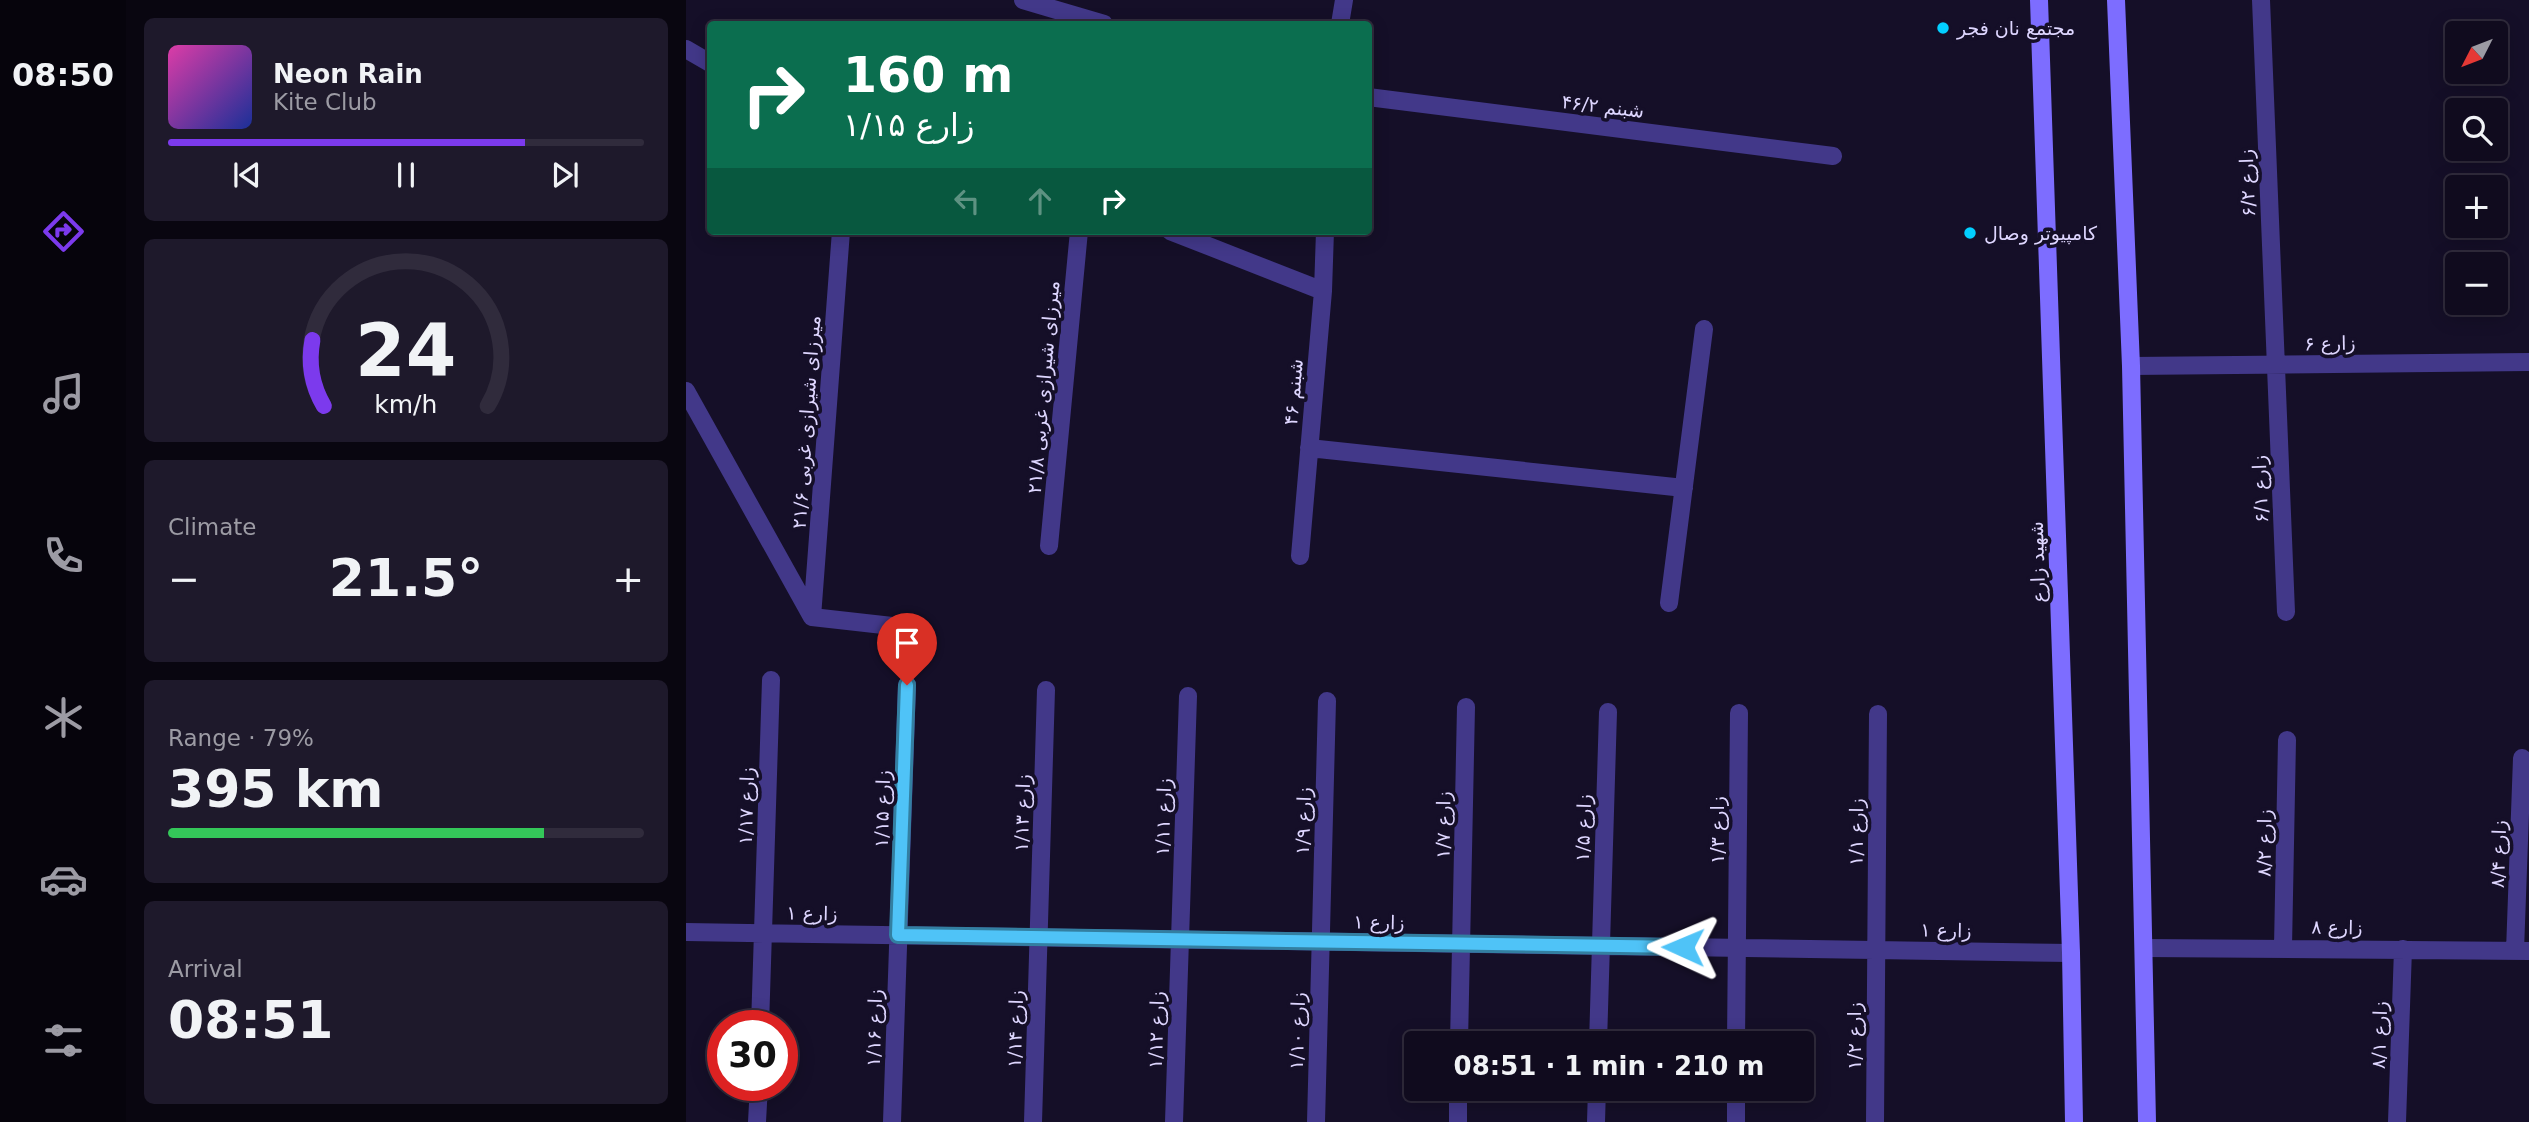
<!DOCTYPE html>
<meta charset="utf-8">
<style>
:root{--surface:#100b1e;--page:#1e192b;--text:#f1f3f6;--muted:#9c9ba4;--line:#302b3c;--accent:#7c3aed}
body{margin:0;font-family:"DejaVu Sans",Vazirmatn,sans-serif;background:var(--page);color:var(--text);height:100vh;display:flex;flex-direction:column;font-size:26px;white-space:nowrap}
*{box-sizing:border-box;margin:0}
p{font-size:23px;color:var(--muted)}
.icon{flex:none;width:38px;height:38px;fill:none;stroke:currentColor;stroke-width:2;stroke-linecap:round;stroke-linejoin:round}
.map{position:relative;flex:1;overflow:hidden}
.sheet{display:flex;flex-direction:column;gap:18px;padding:18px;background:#090610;width:560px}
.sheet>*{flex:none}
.top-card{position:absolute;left:21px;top:21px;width:665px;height:214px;border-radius:7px;box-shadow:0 4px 18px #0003,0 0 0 2px var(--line);background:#0b6e4f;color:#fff;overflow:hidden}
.needle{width:46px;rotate:228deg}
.fabs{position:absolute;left:1759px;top:21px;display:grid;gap:14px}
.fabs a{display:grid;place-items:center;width:63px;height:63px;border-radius:7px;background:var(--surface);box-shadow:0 4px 18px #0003,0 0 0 2px var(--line);font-size:35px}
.speed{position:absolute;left:21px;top:1010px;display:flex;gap:14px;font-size:35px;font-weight:700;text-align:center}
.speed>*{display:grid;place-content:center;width:91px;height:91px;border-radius:50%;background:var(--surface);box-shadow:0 4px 18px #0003,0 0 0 2px var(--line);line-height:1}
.speed .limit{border:10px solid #d22;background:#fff;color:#111}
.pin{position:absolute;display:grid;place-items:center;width:60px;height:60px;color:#fff;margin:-72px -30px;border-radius:50% 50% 50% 0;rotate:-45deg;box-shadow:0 0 7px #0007}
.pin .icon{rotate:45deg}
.me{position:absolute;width:77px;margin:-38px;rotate:271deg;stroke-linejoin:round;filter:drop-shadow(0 0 5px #0008)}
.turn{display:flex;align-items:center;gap:24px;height:147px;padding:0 21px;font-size:32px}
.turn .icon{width:91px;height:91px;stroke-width:2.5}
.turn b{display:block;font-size:49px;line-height:60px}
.lanes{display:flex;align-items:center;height:66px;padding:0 21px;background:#0003;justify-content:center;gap:35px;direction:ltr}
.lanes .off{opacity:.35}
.big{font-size:52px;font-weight:800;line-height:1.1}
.sheet .card{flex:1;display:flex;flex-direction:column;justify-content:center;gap:10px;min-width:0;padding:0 24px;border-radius:10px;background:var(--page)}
.sheet .dial{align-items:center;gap:0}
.dial svg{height:182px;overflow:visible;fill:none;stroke:var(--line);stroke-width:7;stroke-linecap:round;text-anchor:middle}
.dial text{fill:var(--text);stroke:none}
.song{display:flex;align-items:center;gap:21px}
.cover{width:84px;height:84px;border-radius:10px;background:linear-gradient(135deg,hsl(320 70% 55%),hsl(230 70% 35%))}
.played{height:7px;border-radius:4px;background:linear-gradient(90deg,var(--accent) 75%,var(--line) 75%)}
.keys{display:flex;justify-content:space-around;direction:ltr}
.heat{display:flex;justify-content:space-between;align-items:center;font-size:38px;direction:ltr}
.charge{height:10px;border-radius:5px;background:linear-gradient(90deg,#34c759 79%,var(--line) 0)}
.trip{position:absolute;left:718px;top:1031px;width:410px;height:70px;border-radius:7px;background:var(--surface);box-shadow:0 4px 18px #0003,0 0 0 2px var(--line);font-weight:800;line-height:70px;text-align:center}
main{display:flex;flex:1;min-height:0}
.menu{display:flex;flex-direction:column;width:126px;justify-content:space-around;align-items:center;background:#06040c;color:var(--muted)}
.menu .icon{width:49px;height:49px}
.menu .active{color:var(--accent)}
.menu b{font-size:32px;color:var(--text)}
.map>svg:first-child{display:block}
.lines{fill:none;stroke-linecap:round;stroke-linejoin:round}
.street{stroke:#423889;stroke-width:18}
.secondary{stroke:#7d6dff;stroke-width:18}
.route-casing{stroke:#337fa1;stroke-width:18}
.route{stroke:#4fc3f7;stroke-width:12}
.poi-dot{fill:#02cfff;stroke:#150f28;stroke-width:2.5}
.labels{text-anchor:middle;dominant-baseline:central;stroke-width:7;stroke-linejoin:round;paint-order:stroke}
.poi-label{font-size:19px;fill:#ded6ff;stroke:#150f28;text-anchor:start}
.street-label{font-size:19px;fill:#ded6ff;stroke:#150f28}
</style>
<main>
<nav class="menu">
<b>08:50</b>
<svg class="icon active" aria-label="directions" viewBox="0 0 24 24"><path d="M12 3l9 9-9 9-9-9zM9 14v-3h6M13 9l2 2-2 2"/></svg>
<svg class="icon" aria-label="music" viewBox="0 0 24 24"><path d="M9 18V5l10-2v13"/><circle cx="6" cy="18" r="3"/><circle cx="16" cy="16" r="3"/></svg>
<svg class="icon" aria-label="phone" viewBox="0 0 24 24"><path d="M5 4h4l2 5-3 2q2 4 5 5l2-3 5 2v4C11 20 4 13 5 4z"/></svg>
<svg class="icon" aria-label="climate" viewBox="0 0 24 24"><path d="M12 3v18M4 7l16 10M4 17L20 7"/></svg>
<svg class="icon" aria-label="car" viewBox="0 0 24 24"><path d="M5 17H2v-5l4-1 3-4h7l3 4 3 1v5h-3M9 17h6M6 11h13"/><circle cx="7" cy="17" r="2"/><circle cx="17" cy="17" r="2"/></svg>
<svg class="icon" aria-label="filters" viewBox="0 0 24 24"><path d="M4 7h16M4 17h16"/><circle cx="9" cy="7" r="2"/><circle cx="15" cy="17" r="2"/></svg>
</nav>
<section class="sheet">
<div class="card">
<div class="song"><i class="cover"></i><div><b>Neon Rain</b><p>Kite Club</p></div></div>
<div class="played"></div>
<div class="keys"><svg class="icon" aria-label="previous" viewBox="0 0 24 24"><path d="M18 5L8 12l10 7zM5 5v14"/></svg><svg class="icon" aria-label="pause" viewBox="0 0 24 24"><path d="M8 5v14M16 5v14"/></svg><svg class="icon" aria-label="next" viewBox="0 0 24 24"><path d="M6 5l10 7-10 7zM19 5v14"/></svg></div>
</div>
<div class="card dial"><svg viewBox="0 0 100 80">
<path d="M14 69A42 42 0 1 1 86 69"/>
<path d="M14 69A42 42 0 0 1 9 40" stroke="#7c3aed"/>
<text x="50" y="56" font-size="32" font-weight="700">24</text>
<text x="50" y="72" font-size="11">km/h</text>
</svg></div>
<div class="card"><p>Climate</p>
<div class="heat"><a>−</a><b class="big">21.5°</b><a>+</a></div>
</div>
<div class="card"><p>Range · 79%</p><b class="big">395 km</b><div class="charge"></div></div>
<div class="card"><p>Arrival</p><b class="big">08:51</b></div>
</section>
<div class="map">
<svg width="1843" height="1122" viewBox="0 0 1843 1122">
<rect width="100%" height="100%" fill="#150f28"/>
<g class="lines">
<!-- street -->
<path class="street" d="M337,0L418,24
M1575,0L1600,612
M654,24L658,0
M0,49L24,63
M682,97L1147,156
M484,231L637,291
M1445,366L1843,362
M0,391L126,617
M623,448L998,488
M363,546L393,231
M614,556L637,291L639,231
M983,603L1018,329
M126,617L155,231
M126,617L215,627
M0,932L1385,953
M1597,947L1601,740
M1458,948L1843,951
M1829,951L1836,758
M74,1026L85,680
M773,1043L780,707
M912,1043L922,712
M1050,1043L1053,713
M71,1122L73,1085
M206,1122L221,685
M347,1122L360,690
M488,1122L502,696
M630,1122L641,701
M772,1122V1088
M910,1122L911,1088
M1050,1122V1088
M1189,1122L1192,714
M1711,1122L1717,949"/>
<!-- secondary -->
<path class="secondary" d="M1353,0L1385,953L1388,1122
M1430,0L1445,366L1461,1122"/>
</g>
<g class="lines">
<defs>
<path id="route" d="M221,685L212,935L997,947"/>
</defs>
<!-- route casing -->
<use href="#route" class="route-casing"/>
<!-- route -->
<use href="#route" class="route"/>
</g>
<!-- markers -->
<g class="poi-dot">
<circle cx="1257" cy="28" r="7"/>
<circle cx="1284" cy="233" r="7"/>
</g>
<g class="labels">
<!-- poi labels -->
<g class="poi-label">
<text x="1271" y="28">مجتمع نان فجر</text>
<text x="1298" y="233">کامپیوتر وصال</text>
</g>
<!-- street labels -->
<g class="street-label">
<text transform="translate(917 106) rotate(7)">۴۶/۲ شبنم</text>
<text transform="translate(1561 183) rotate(-92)">۶/۲ زارع</text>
<text transform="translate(1644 343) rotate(-1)">۶ زارع</text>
<text transform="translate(357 387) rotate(-85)">۲۱/۸ میرزای شیرازی غربی</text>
<text transform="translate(607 392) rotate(-85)">۴۶ شبنم</text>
<text transform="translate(120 422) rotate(-86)">۲۱/۶ میرزای شیرازی غربی</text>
<text transform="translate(1574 489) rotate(-92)">۶/۱ زارع</text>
<text transform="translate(1351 562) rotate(-92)">شهید زارع</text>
<text transform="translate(60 806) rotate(-88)">۱/۱۷ زارع</text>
<text transform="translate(196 809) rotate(-88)">۱/۱۵ زارع</text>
<text transform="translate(336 813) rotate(-88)">۱/۱۳ زارع</text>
<text transform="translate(477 817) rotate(-88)">۱/۱۱ زارع</text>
<text transform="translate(617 821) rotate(-88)">۱/۹ زارع</text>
<text transform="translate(757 825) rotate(-89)">۱/۷ زارع</text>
<text transform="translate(897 828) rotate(-88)">۱/۵ زارع</text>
<text transform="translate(1031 830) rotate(-90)">۱/۳ زارع</text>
<text transform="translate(1170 832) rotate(-89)">۱/۱ زارع</text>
<text transform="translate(1578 843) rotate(-89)">۸/۲ زارع</text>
<text transform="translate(1812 854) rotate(-88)">۸/۴ زارع</text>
<text transform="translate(126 913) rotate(1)">۱ زارع</text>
<text transform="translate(693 922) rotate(1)">۱ زارع</text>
<text transform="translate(1651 927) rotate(1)">۸ زارع</text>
<text transform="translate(1260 930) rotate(1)">۱ زارع</text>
<text transform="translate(188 1028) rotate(-88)">۱/۱۶ زارع</text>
<text transform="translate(329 1029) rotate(-88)">۱/۱۴ زارع</text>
<text transform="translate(470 1030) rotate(-88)">۱/۱۲ زارع</text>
<text transform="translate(611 1031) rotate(-88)">۱/۱۰ زارع</text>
<text transform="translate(1693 1035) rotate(-88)">۸/۱ زارع</text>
<text transform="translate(1168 1036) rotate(-90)">۱/۲ زارع</text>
</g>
</g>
</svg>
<div class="fabs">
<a><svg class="needle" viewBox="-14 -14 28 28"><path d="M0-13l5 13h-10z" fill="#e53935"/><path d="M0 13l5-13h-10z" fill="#9c9ba4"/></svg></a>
<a><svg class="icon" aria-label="search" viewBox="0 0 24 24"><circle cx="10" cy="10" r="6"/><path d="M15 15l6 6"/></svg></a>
<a>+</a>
<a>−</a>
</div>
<div class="speed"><div class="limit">30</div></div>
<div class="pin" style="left:221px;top:685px;background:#d93025"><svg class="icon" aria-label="arrive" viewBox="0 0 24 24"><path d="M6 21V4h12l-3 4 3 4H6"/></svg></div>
<svg class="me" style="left:997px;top:947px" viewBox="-20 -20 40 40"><path d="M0-17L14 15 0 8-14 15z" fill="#4fc3f7" stroke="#fff" stroke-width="4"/></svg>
<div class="trip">08:51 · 1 min · 210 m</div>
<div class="top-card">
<div class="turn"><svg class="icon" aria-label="right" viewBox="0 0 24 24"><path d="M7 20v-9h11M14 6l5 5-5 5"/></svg><div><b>160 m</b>۱/۱۵ زارع</div></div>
<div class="lanes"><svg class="icon off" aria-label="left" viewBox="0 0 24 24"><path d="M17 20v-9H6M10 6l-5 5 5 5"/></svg><svg class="icon off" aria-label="ahead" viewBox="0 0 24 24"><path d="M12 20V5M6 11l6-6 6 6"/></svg><svg class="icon" aria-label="right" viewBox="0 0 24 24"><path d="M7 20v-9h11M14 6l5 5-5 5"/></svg></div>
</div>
</div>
</main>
